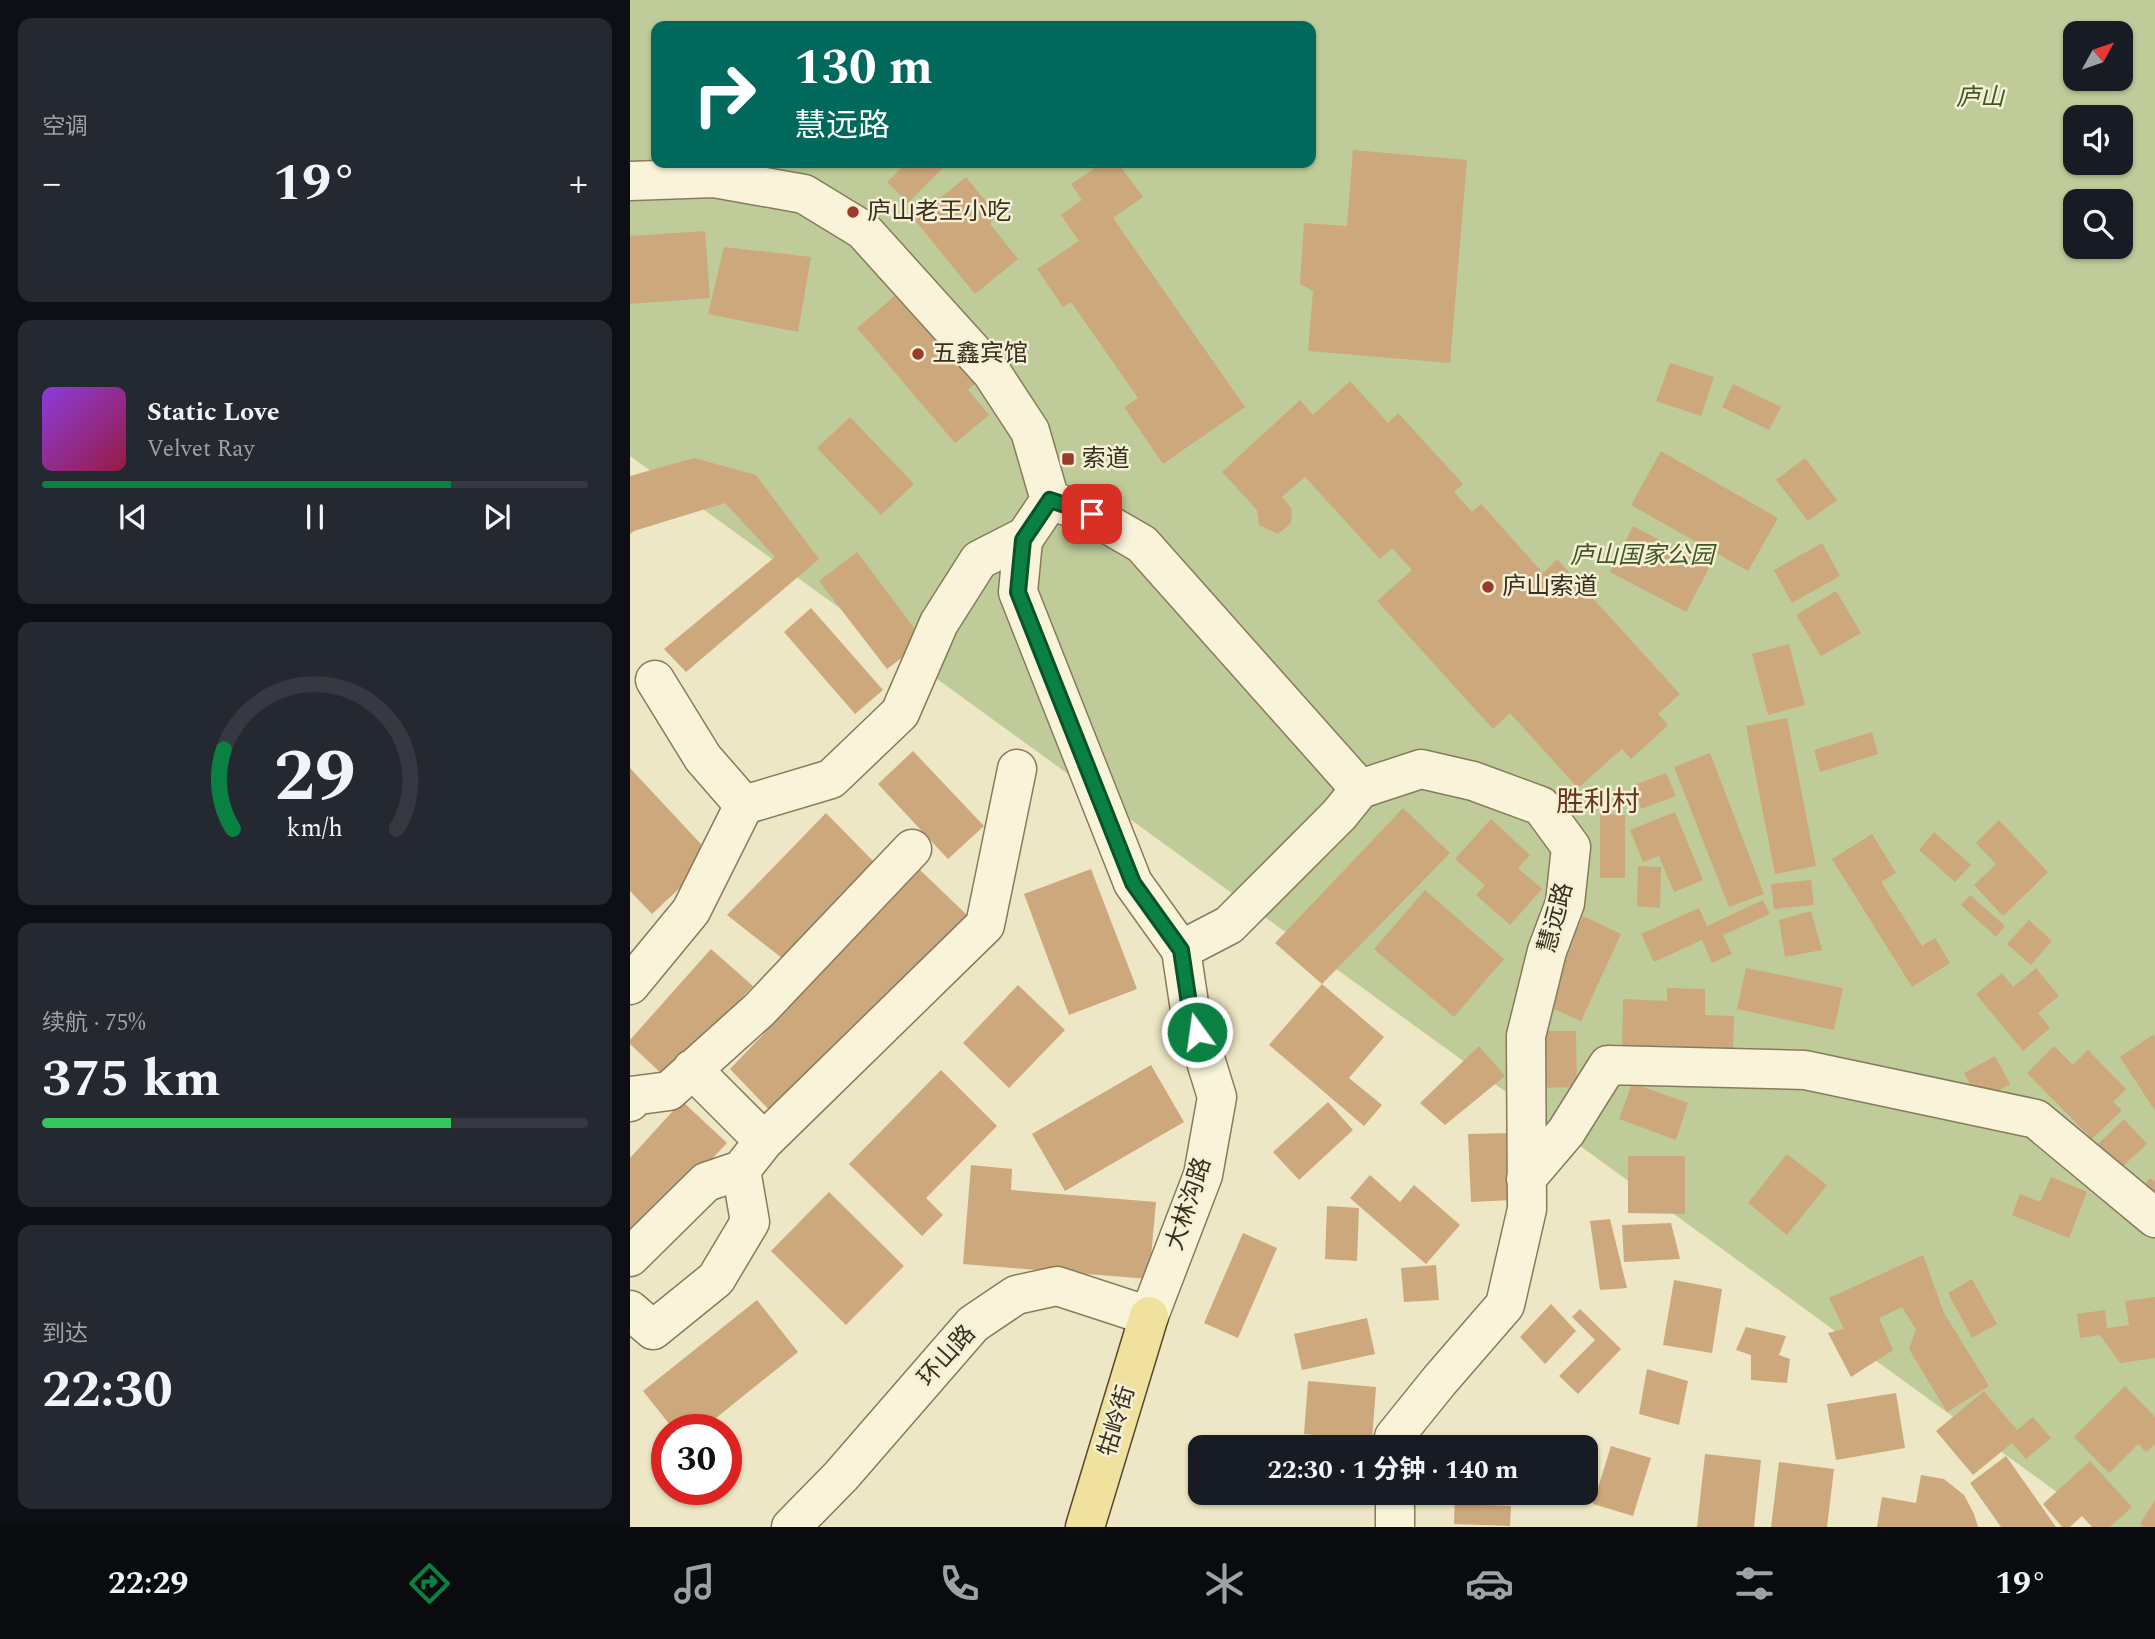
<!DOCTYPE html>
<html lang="zh">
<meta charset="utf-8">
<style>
:root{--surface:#171b24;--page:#242831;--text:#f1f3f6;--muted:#9ea1a6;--line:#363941;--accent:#0b8043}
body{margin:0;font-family:Spectral,"Noto Sans SC",serif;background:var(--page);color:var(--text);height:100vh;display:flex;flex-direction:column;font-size:26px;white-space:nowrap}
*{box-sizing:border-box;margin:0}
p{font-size:23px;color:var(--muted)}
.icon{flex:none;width:38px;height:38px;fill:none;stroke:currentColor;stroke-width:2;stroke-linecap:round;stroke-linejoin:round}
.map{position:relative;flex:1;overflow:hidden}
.panel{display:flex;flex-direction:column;gap:18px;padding:18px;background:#0d0f14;width:630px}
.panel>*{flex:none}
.top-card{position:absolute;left:21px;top:21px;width:665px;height:147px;border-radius:14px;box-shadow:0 2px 5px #0004;background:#00695c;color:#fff;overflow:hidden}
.needle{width:46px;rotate:50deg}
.tools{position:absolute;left:1433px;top:21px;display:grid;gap:14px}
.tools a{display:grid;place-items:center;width:70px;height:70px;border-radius:14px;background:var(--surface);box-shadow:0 2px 5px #0004;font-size:35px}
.speed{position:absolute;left:21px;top:1414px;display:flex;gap:14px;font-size:35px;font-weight:700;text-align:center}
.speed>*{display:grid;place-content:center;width:91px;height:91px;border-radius:50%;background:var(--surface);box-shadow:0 2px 5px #0004;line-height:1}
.speed .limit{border:10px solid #d22;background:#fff;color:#111}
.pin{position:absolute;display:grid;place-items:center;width:60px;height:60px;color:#fff;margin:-30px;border-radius:14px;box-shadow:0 4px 10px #0006}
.me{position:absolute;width:77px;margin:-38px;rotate:346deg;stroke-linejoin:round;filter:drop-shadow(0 0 5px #0008)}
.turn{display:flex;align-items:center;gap:24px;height:147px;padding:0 28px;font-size:32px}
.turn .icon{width:91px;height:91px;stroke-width:2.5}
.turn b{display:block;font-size:49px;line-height:60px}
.big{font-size:52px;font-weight:700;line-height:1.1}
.panel .widget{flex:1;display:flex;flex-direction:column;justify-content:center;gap:10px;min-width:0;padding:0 24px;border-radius:14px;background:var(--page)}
.panel .dial{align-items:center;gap:0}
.dial svg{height:182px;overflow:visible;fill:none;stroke:var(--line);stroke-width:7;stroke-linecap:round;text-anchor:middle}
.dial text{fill:var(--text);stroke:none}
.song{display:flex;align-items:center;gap:21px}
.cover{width:84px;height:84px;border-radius:10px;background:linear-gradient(135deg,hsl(270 70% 55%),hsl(340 70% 35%))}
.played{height:7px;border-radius:4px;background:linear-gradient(90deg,var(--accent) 75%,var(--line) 75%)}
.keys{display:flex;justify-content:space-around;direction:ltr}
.heat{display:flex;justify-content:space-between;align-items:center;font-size:38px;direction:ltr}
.charge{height:10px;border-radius:5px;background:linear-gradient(90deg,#34c759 75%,var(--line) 0)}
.trip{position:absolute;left:558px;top:1435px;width:410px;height:70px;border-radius:14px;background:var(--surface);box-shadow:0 2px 5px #0004;font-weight:700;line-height:70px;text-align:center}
.tab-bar{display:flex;height:112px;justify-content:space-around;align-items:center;background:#090b0e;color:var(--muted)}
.tab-bar .icon{width:49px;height:49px}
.tab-bar .on{color:var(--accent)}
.tab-bar b{font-size:32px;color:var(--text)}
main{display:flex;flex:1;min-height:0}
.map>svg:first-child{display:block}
.green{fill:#bfcc99;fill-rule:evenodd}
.building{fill:#cca87c}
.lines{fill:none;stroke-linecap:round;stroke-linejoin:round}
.minor-casing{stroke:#897a5b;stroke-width:41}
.major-casing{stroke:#57472f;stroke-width:41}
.minor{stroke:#f9f3d9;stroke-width:38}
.major{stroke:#f0e29e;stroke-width:38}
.route-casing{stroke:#07532c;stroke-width:18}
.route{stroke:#0b8043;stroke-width:12}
.poi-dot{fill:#983a2c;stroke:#f5f0d5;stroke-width:2.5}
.labels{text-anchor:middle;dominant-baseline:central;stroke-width:5;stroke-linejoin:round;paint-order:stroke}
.park-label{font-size:24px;font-style:italic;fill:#435626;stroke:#f5f0d5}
.poi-label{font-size:24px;fill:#392f1f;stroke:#f5f0d5;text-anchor:start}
.street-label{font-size:24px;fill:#392f1f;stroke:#f5f0d5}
.quarter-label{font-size:28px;fill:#66371f;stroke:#f5f0d5}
</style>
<main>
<section class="panel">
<div class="widget"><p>空调</p>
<div class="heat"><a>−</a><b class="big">19°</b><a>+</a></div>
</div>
<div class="widget">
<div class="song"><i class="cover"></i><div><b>Static Love</b><p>Velvet Ray</p></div></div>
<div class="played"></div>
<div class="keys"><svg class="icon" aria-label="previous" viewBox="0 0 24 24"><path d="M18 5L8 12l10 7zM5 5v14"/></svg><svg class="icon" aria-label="pause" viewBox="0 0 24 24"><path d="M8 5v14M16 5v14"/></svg><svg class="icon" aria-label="next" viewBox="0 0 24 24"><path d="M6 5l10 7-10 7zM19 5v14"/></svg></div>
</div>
<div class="widget dial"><svg viewBox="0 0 100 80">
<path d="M14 69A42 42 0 1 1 86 69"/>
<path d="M14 69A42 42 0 0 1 10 34" stroke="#0b8043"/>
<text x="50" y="56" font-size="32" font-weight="700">29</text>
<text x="50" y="72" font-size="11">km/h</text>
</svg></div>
<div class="widget"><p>续航 · 75%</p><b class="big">375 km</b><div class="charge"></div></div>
<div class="widget"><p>到达</p><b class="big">22:30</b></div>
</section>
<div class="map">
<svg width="1525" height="1527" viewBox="0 0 1525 1527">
<rect width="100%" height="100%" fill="#eee7c5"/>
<!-- green -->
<path class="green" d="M0,0H1525V1527H1475L0,456ZM26,26H681V163H26ZM1446,33H1491V79H1446ZM1446,117H1491V163H1446ZM1446,201H1491V247H1446Z"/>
<!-- building -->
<path class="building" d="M723,150L837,160L820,363L678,351L683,291L670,284L674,223L717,226Z
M276,163H312L314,167L278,203L257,182Z
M472,163H488L513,197L483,218L615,407L533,464L494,407L508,398L441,302L433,307L407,269L449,241L431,215L452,200L441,184Z
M336,177L366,214L360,224L388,259L345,294L284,219Z
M75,231L80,298L0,304V236Z
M94,247L181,257L168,332L78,314Z
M267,294L349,380L338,390L359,415L325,443L227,328Z
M1040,363L1084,377L1071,416L1026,401Z
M720,381L758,423L768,413L833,484L824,492L842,512L851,504L913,573L927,559L1050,694L1028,714L1038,725L1001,759L992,749L948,788L880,713L863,729L747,601L782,570L762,548L750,559L675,477L652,497L662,509L661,523L648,534L629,525L627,510L592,472L670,400L683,415Z
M1103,384L1151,407L1139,430L1092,407Z
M220,417L284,484L251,515L187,448Z
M1031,451L1148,518L1118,571L1001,505Z
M64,458L126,475L189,559L56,672L34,649L145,557L95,503L4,531L0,534V476Z
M1175,458L1207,500L1178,521L1146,480Z
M1003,526L1080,566L1056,612L980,572Z
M1192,543L1210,576L1162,603L1144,570Z
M227,552L294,641L257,669L189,581Z
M1206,591L1231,633L1191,656L1166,615Z
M181,608L253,690L225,714L154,632Z
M1159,644L1175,705L1138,715L1122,654Z
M1157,718L1186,866L1145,874L1116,726Z
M1242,732L1248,754L1190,772L1184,750Z
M283,751L354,826L318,859L248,784Z
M1080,753L1134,894L1099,907L1044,767Z
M0,768L83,857L22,914L0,891Z
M1036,773L1046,796L1011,809L1004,785Z
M773,808L820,853L692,984L645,943Z
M1045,812L1073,880L1044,892L1029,856L1013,862L1000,830Z
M196,813L246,864L157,962L97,915Z
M970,814L995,815V878H970Z
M861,819L900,855L888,868L912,889L880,925L846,895L855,885L825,859Z
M1369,820L1418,872L1373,916L1344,885L1366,864L1346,843Z
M1304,832L1341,865L1325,882L1289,850Z
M1242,834L1266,873L1251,882L1292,946L1305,938L1320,963L1282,987L1202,859Z
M1008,866L1031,867L1030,908L1007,906Z
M461,869L507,989L439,1015L394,894Z
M290,870L338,916L145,1116L100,1069Z
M1181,880L1184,905L1144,909L1141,884Z
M795,890L874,959L824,1017L744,949Z
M1340,895L1375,926L1366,937L1331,905Z
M1133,900L1140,914L1093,935L1102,954L1082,963L1072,940L1024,962L1011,934L1069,908L1077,926Z
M1181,911L1192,950L1155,957L1149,920Z
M953,916L991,934L951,1021L913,1004Z
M1399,920L1422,941L1401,965L1377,944Z
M81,949L123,986L35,1077L0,1044V1040Z
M1116,968L1213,988L1204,1030L1107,1009Z
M1406,968L1429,996L1408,1013L1420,1028L1393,1051L1346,994L1372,973L1383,987Z
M692,984L754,1037L719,1078L752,1105L734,1126L639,1045Z
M388,985L435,1030L379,1088L333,1043Z
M1037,988L1075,989V1015L1104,1016L1103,1052L992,1049L993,999L1037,1001Z
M907,1031H946L947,1087L908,1088Z
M1523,1035L1525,1037V1111L1490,1057Z
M849,1046L875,1076L815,1125L790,1103Z
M1424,1046L1443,1065L1458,1050L1496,1089L1483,1102L1492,1110L1462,1139L1397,1073Z
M1365,1056L1380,1084L1349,1101L1334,1073Z
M521,1065L554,1122L435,1191L402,1134Z
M311,1070L367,1126L296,1198L313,1215L292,1236L219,1164Z
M1002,1083L1058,1103L1046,1140L989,1119Z
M52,1101L97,1143L0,1245V1158Z
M698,1102L723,1130L669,1180L643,1152Z
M1494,1119L1517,1144L1491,1168L1468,1144Z
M880,1133L883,1200L841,1202L838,1134Z
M1157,1154L1197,1185L1157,1235L1118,1203Z
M998,1156H1055V1214L998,1213Z
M341,1165L382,1169L381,1190L526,1202L519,1279L333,1264Z
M740,1175L770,1202L784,1185L830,1225L796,1264L720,1198Z
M1421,1177L1457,1192L1439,1238L1382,1215L1390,1194L1410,1202Z
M1520,1178L1525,1182V1207L1508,1193Z
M199,1192L274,1266L216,1325L141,1251Z
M697,1206L729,1208L727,1261L695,1259Z
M980,1219L997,1288L970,1290L960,1221Z
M1041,1223L1050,1259L994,1262L992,1225Z
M613,1233L647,1248L608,1338L574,1323Z
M1293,1255L1314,1313L1359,1386L1317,1412L1279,1349L1286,1330L1272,1307L1249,1318L1263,1350L1221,1377L1198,1333L1214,1329L1199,1298Z
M806,1265L809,1300L774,1302L771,1268Z
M1342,1279L1367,1324L1342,1338L1318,1293Z
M1044,1280L1092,1289L1082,1353L1033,1345Z
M1525,1297V1358L1490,1363L1470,1335L1450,1338L1447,1314L1475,1310L1477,1328L1499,1325L1495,1301Z
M127,1300L168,1352L71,1430H44L13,1391Z
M921,1304L946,1331L915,1364L890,1337Z
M950,1309L991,1349L948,1394L929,1376L965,1340L942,1317Z
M737,1318L745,1354L672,1370L664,1334Z
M1116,1327L1156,1336L1149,1355L1160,1359L1157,1383L1121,1380V1355L1106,1350Z
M1017,1369L1058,1381L1049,1425L1009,1414Z
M678,1381L746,1387L742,1440L674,1434Z
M1495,1386L1525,1417V1444L1516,1452L1508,1444L1479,1473L1444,1437Z
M1354,1391L1387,1430L1403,1417L1421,1438L1396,1459L1382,1443L1343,1475L1306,1431Z
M1266,1393L1275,1448L1206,1460L1197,1404Z
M981,1446L1021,1458L1003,1516L963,1504Z
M1075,1454L1131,1460L1124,1527H1067Z
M1376,1456L1426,1527H1371L1340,1483Z
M1460,1461L1502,1507L1480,1527H1462L1452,1516L1440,1527H1432L1413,1504Z
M1149,1462L1204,1469L1197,1527H1141Z
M1291,1475L1314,1479L1334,1495L1344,1514L1348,1527H1247L1252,1497L1286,1503Z
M825,1493H856V1505L881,1506L880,1526L824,1524Z
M1525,1500V1527H1514L1510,1524Z"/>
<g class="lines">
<defs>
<path id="minor" d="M0,181L84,178L174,194L233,230L362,373L400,431L420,500L393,540L388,592L503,883L551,950L560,1010L587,1097L573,1175L519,1316L427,1286L386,1295L343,1324L211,1476L161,1527
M420,500L462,515L512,544L730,789L791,769L843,781L911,806L941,847L935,903L917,951L896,1036L897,1209L875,1305L810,1380L764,1437V1447
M25,680L73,758L114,805
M551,950L599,925L709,815L730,789
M0,985L61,911L114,805L201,779L270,713L309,623L349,560L396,536
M62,1069L134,1141
M0,1102L2,1096L39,1091L129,1010L282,849
M896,1179L936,1132L978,1065L1175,1070L1406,1119L1525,1218
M0,1257L76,1182L111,1170L134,1141L355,925L387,769
M0,1310L23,1330L86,1279L120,1222L111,1170
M765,1493V1527"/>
<path id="major" d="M455,1527L519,1316"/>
</defs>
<!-- minor casing -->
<use href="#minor" class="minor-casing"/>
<!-- major casing -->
<use href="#major" class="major-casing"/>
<!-- minor -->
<use href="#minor" class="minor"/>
<!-- major -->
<use href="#major" class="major"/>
</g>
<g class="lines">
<defs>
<path id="route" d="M462,514L420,500L393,540L388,592L503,883L551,950L560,1010L567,1032"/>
</defs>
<!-- route casing -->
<use href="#route" class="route-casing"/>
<!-- route -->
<use href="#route" class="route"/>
</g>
<!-- markers -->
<g class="poi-dot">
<circle cx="223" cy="212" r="7"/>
<circle cx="288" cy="354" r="7"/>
<rect x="431" y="452" width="14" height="14" rx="3.5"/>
<circle cx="858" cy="587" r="7"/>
</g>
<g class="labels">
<!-- park labels -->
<g class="park-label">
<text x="1350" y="98">庐山</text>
<text x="1012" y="556">庐山国家公园</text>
</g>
<!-- poi labels -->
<g class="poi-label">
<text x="237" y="212">庐山老王小吃</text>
<text x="302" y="354">五鑫宾馆</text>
<text x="452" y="459">索道</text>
<text x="872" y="587">庐山索道</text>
</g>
<!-- street labels -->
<g class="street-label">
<text transform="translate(926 918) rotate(-75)">慧远路</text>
<text transform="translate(559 1204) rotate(-72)">大林沟路</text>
<text transform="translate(317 1356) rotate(-48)">环山路</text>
<text transform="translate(487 1421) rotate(-73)">牯岭街</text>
</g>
<!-- quarter labels -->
<g class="quarter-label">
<text x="968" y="802">胜利村</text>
</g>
</g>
</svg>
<div class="tools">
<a><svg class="needle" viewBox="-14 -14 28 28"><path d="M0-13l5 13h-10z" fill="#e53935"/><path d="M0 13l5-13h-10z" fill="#9ea1a6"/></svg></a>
<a><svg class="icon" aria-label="sound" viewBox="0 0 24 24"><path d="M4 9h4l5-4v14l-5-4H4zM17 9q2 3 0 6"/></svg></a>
<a><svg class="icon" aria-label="search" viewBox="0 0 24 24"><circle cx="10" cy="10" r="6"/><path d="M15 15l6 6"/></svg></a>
</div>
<div class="speed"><div class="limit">30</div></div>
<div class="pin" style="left:462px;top:514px;background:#d93025"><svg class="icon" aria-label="arrive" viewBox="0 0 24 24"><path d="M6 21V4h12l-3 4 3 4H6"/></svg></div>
<svg class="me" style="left:567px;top:1032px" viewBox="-20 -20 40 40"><circle r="17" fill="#0b8043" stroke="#fff" stroke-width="3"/><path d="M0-11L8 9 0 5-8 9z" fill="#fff"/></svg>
<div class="trip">22:30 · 1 分钟 · 140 m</div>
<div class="top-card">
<div class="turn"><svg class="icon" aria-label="right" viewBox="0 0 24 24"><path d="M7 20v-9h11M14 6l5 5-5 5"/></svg><div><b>130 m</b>慧远路</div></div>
</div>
</div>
</main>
<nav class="tab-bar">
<b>22:29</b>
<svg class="icon on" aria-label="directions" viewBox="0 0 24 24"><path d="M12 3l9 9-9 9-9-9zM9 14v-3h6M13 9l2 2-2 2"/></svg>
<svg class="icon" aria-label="music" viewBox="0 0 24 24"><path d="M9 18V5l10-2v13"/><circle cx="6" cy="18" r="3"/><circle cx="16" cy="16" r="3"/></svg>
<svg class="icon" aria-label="phone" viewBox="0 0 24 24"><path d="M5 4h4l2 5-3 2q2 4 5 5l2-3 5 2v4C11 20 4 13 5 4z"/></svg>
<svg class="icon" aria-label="climate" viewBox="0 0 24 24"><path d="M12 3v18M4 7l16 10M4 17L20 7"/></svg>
<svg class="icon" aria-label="car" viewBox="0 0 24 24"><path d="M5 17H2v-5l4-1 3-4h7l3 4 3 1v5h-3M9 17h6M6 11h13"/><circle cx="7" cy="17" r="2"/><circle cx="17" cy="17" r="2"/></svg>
<svg class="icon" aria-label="filters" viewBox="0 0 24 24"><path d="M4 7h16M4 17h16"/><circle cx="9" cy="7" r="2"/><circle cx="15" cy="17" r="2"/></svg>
<b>19°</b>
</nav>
